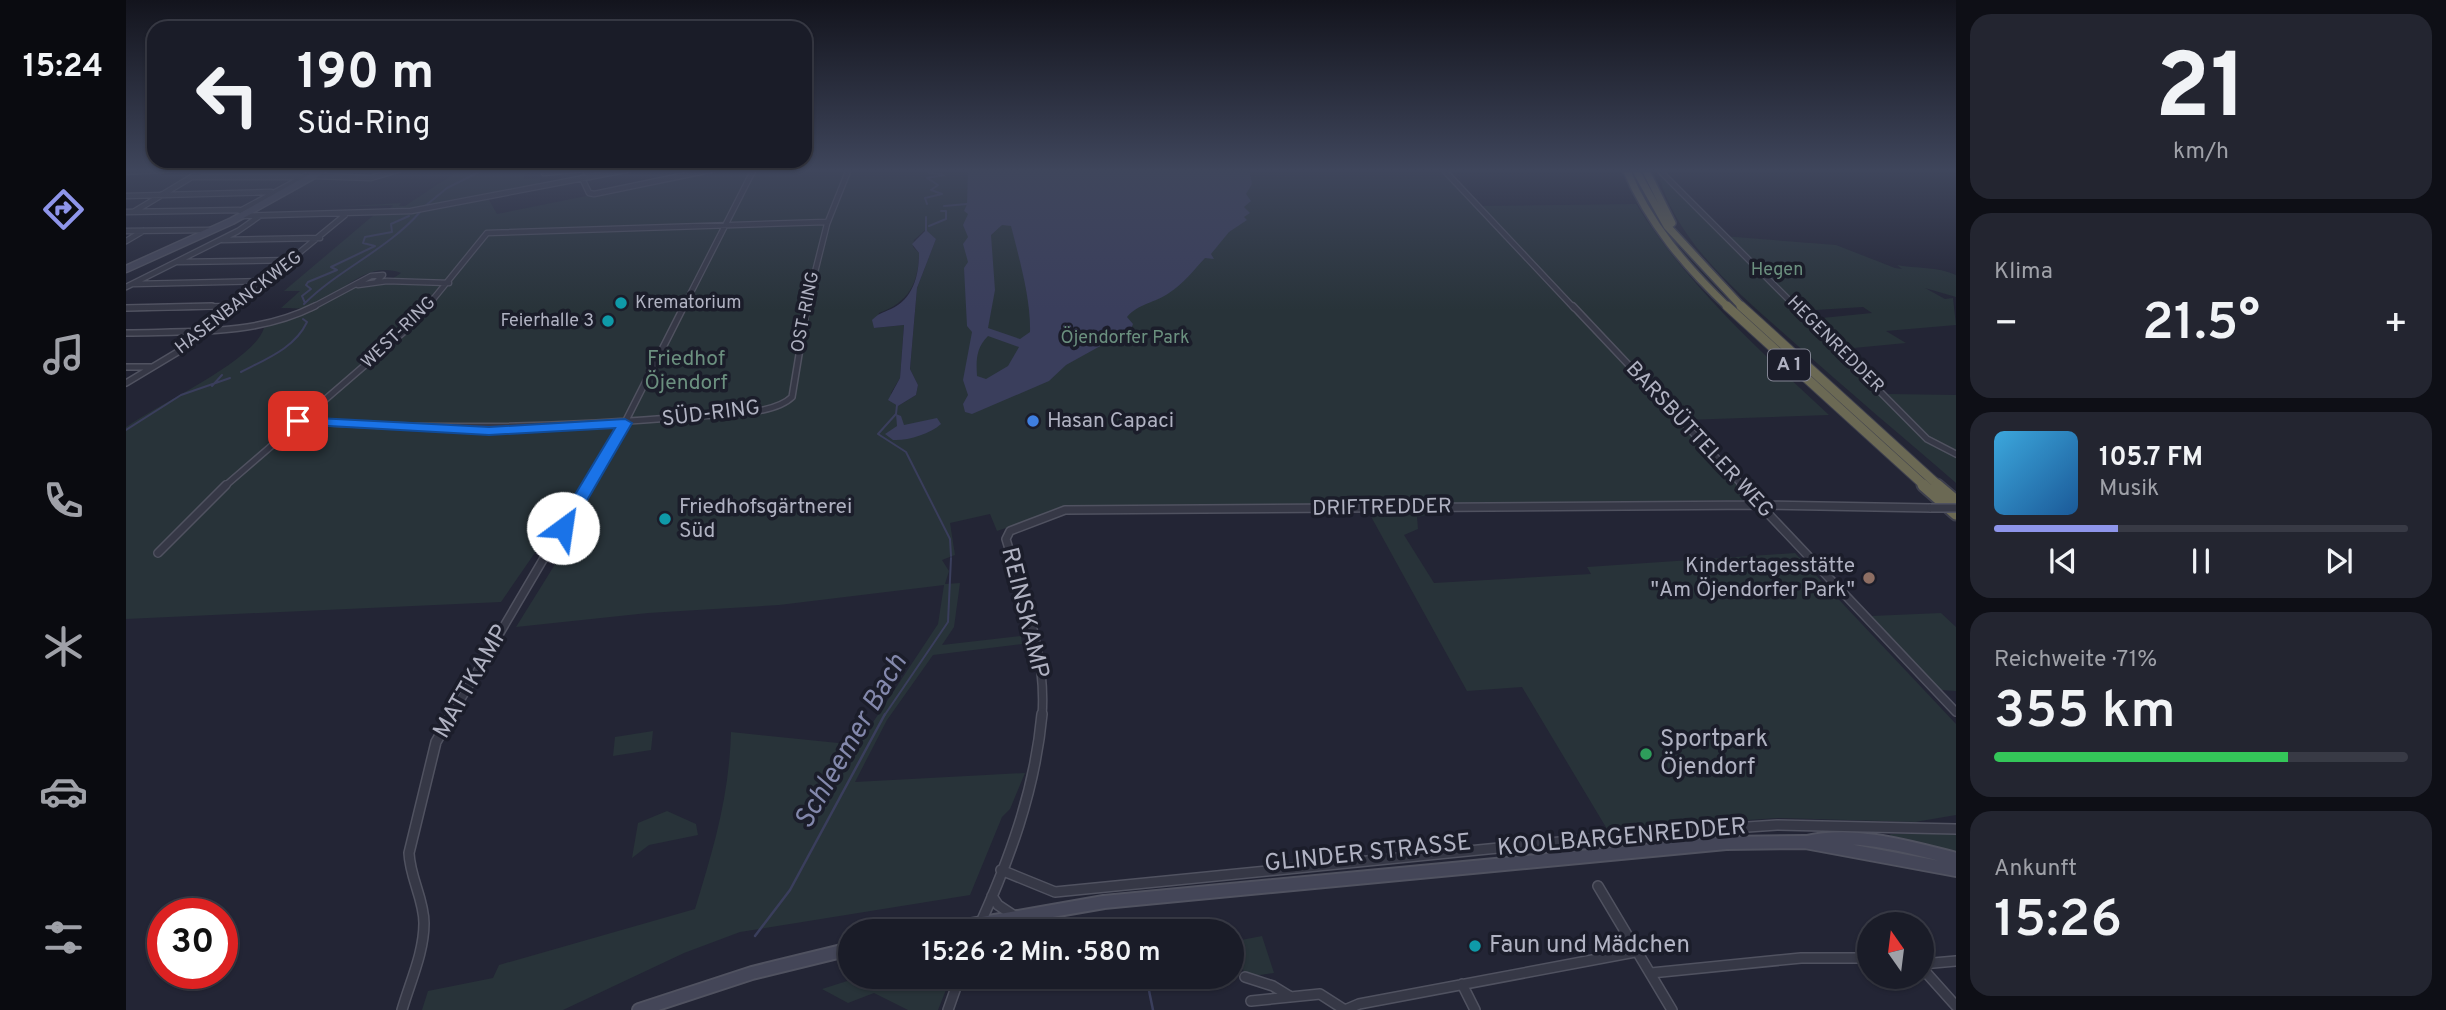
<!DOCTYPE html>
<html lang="de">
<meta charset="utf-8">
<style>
:root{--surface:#1a1c28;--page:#232530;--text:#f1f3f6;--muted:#9fa1a8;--line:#383a45;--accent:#8e95ea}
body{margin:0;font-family:Overpass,sans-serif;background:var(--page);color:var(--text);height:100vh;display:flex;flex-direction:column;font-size:26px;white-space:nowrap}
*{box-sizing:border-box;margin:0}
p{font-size:23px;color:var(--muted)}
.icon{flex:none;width:38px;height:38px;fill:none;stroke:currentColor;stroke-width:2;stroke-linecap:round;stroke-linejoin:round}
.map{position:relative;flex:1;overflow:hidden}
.sheet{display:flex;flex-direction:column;gap:14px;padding:14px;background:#0e0f16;width:490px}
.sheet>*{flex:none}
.banner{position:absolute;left:21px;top:21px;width:665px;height:147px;border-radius:21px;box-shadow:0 2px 5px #0004,0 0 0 2px var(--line);background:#1a1c28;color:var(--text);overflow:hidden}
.needle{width:46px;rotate:346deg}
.tools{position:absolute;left:1731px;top:912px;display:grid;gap:14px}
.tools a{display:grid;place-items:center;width:77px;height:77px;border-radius:50%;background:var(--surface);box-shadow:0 2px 5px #0004,0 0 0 2px var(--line);font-size:35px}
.speed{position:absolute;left:21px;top:898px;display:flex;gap:14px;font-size:35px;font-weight:700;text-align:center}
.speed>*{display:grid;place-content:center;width:91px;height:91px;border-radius:50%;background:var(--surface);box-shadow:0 2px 5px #0004,0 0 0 2px var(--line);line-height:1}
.speed .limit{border:10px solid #d22;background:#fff;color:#111}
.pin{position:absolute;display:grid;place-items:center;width:60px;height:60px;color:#fff;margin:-30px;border-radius:14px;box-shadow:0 4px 10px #0006}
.me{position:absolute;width:77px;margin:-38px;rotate:31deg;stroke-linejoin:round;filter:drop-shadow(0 0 5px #0008)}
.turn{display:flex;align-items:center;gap:24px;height:147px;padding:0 35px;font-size:32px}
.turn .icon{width:91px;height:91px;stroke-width:2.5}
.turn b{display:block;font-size:49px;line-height:60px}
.big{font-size:52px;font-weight:600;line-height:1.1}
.sheet .tile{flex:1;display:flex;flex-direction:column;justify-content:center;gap:10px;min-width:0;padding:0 24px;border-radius:21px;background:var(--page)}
.sheet .dial{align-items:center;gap:0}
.dial b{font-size:91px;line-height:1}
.song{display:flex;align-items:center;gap:21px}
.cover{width:84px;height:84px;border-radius:10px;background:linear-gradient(135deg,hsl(200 70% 55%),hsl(210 70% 35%))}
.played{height:7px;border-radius:4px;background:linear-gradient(90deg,var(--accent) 30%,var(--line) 30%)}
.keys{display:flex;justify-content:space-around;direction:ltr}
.heat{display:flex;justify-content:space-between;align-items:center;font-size:38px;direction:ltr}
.charge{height:10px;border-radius:5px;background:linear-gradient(90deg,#34c759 71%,var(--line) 0)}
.trip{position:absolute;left:712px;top:919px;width:406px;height:70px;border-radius:35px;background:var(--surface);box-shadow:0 2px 5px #0004,0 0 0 2px var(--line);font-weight:600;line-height:70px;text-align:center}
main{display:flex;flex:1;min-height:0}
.tab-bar{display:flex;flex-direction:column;width:126px;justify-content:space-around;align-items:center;background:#0a0b10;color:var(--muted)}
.tab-bar .icon{width:49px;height:49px}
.tab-bar .current{color:var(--accent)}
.tab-bar b{font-size:32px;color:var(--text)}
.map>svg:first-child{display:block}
.green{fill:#283339;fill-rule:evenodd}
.water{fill:#3a3e5c;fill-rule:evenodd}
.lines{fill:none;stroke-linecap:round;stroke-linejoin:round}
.stream-far1{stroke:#3a3e5c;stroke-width:2}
.stream{stroke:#3a3e5c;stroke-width:2.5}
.street-far3-casing{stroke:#505260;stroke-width:7}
.street-far2-casing{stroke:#505260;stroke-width:8}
.street-far1-casing{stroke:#505260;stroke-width:10}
.street-casing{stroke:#505260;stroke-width:12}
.secondary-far1-casing{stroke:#505260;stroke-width:9}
.secondary-casing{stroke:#505260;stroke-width:16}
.highway-far2-casing{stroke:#3d3f4d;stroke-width:10}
.highway-far1-casing{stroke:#3d3f4d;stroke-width:11}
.highway-casing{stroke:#3d3f4d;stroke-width:15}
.street-far3{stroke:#363846;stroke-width:4.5}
.street-far2{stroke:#363846;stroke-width:5}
.street-far1{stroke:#363846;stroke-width:7}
.street{stroke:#363846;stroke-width:9}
.secondary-far1{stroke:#444658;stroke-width:6}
.secondary{stroke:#444658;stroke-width:12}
.highway-far2{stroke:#6b6954;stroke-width:7}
.highway-far1{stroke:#6b6954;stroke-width:9}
.highway{stroke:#6b6954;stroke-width:11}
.street-bridge-casing{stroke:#505260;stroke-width:10;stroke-linecap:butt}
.street-bridge{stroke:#363846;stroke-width:7}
.route{fill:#1a73e8;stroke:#114b97;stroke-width:2}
.culture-dot{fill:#0f9aa8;stroke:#1b1d2a;stroke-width:2.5}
.shop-dot{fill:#3f7fe0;stroke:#1b1d2a;stroke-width:2.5}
.education-dot{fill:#8d6e63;stroke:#1b1d2a;stroke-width:2.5}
.leisure-dot{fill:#2e9e5b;stroke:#1b1d2a;stroke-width:2.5}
.labels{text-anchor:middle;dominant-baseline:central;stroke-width:7;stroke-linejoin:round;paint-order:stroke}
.far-park-label{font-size:18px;fill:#6b907f;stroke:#1b1d2a}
.far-street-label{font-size:18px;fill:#b0b2c2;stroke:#1b1d2a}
.far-poi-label{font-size:18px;fill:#b0b2c2;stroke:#1b1d2a;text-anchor:start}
.shield{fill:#1b1d2a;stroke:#838594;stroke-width:2}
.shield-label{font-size:19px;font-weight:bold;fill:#b0b2c2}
.park-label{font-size:21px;fill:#6b907f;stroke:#1b1d2a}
.street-label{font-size:21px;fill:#b0b2c2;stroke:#1b1d2a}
.poi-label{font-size:21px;fill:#b0b2c2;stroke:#1b1d2a;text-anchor:start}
.near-street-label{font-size:24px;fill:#b0b2c2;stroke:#1b1d2a}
.near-poi-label{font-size:24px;fill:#b0b2c2;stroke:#1b1d2a;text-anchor:start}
.near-water-label{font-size:28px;font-style:italic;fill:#8388ac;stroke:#1b1d2a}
</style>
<main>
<nav class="tab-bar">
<b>15:24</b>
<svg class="icon current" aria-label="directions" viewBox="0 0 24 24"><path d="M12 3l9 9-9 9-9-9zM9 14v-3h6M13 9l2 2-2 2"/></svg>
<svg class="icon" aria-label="music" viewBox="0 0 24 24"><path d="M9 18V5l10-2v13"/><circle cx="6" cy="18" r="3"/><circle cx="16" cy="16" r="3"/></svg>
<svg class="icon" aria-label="phone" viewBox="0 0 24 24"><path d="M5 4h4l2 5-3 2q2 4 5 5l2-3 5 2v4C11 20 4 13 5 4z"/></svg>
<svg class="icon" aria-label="climate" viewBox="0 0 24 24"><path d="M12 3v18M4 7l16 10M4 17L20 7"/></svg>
<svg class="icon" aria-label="car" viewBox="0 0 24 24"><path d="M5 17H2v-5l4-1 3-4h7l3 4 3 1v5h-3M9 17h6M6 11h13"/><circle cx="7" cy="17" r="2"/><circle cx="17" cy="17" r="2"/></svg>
<svg class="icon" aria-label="filters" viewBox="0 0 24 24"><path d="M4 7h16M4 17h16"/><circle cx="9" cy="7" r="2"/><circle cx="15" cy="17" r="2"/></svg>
</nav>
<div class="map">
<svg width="1830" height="1010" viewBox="0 0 1830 1010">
<rect width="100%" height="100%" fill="#232535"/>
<!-- green -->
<path class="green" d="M335,169H400L397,179L415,178L413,185L291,209L261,212L267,205L208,207L275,203L273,206H279Z
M594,169H1316L1626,500L939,508L871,531L864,514L824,523L829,555L816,560L823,571L819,584L834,583L828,627L816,645L895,636L896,644L807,655L761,720L729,782L899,773L884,809L876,817L844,895L614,932L558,953L437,1010H296L302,991L367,978L373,965L569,909C588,847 603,797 605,732L732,745L812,624L818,585L653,605L522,613L390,627L451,529L426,528L375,602L0,619V427C32,404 128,361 138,328L175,316L228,288L260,283L275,273C237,259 212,300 178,308C171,309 162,308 155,308L174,291H158L249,214L278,213L362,198L371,214ZM799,230L810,239L791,288L784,369L792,385L790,395L772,406L765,393L774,378L778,325L748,328L753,313C782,303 793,283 793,253L787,247L788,240Z
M1533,175L1541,179L1596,236L1710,245L1769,268L1776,269L1771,265C1791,269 1811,266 1830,275V297L1799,288L1819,299L1827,298L1830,325L1760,331L1780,343L1717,349L1686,319L1746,313L1737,307L1690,310L1676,298L1673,300L1683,309L1677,310L1666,299H1662L1799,440L1830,457V483C1777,437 1724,393 1672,346C1621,300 1550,245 1533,175Z
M1510,204C1561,285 1633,350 1703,415L1559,420L1355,206Z
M1762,394L1830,395V451L1806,439Z
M1308,510L1310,513L1291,517L1292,529L1278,535L1308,583L1465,574L1461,567L1669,553L1830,724V815L1789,822L1653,818L1481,829L1396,687L1341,691L1242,511Z
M1815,613L1830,627V691L1815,690L1745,616Z
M527,731L525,750L487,756L489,737Z
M541,811L570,824L572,835L523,845L506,858L512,823Z
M1764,834H1830V854L1767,840Z
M1136,936L1148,973L1119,977L1110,941Z
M737,976H825V977L812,1010H782L748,993L722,1003L696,989Z"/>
<!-- water -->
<path class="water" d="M842,169H1123L1126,184L1120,194L1125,201L1118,207L1124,213L1118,217L1121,220L1103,232L1085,254L1088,259L1079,258C1067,271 1058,283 1043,293C1029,303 1013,303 1001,317L1007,324L1005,329L940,365L923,381L846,414L839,412L837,404L842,395L837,380L846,332L841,326L838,268L842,262L837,244L842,237L837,225L842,214L838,211L841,204ZM876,225L885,226C893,258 905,299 904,332L894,339L862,328L869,290L865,235ZM862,336L893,347L882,366L860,379L851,376C850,360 850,348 862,336Z
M800,230L810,239L791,288L784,369L792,385L790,395L772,406L762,400L774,378L778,325L748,328L746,320C753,313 756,313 765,309C787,299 793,276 793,253L786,244Z
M770,414L775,416L778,425L811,418L815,424C804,434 781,441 767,440L759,434L771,426Z"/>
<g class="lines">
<!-- stream-far1 -->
<path class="stream-far1" d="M801,204L799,198L816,194L805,190L812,185L801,178L818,175L801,172L816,169
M818,206L841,204
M298,207L321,188L359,169
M800,217V231
M803,226L820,219V211H815
M179,303L176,296L185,289L180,285L182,282L211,270L205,267L249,246L237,243L239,237L266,232L265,224L283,216
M178,304C213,269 261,250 294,212
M115,372C140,359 169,348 181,322L177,319
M86,386L96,375
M771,405L770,414L752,434L780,452L824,539L825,556
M0,430L55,395L104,378
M758,716L822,622L825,558"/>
<!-- stream -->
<path class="stream" d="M629,936L664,890L759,714
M1106,974L1112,973
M1020,976L1027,1010
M1021,981L1073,976"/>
<defs>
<path id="street-far3" d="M1317,169L1448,308
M1534,171L1671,308
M0,172L53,169
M418,173L458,169L464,177
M187,176L245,178L275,169
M65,177H173
M456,178L463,193L468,194L589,169
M0,196L145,192
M9,211L79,169
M114,211L181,175
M0,212L113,210
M115,216L285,211L505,169
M0,231L83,230
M97,240L194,238
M0,241L17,231
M52,262L167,260
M7,284L140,281
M232,285L261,281L323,283
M0,287L112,231L132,217
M0,308L107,306
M106,308L219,215
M185,308L245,276L257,275L250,282
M300,308L361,233L700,222
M557,308L628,169
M680,308L701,224L723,169"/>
<path id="street-far2" d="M1447,306L1617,486
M1669,306L1801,439L1830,454
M0,308L86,306
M0,333C65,331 129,336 189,306
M0,367H25
M0,383L55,350L108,306
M172,421C301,430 428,428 557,417C585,414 646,417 666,397L681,306
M99,486L289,322L302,306
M460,486L486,448L558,306"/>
<path id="street-far1" d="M1615,485L1830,712
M32,553L100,485
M325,716L461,485
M916,716C921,655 897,596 880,539L884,531L939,510L1635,505L1805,508"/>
<path id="street" d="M875,870L929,892L1503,835L1651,825L1830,829
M1472,886L1546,1010
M866,896L872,905L887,915
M851,931C883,861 909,791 916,714
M1796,964L1830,961
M1796,968L1830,1006
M1525,973L1675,958H1743
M1119,977L1147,986L1165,997
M1336,984L1349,1010
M1125,1001L1194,994L1219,1010L1233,1004L1509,952
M276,1010C284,982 298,953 298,923C298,899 284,878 283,853L310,742L326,714
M822,1010L834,976"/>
<path id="secondary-far1" d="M0,269L106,221L199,169"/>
<path id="secondary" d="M1681,842C1730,831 1783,847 1830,859
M811,931L978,902L1600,843L1679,842L1830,870
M513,1010L626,973L724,949"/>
<path id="highway-far2" d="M1500,169C1523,224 1560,267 1603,308
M1509,169L1541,226L1617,308
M1519,169L1546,223"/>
<path id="highway-far1" d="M1601,306L1799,486
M1615,306L1813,486"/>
<path id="highway" d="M1797,485L1830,514
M1811,485L1830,501"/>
</defs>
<!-- street-far3 casing -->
<use href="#street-far3" class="street-far3-casing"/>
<!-- street-far2 casing -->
<use href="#street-far2" class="street-far2-casing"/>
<!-- street-far1 casing -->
<use href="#street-far1" class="street-far1-casing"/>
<!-- street casing -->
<use href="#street" class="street-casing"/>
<!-- secondary-far1 casing -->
<use href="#secondary-far1" class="secondary-far1-casing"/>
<!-- secondary casing -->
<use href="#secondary" class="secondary-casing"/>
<!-- highway-far2 casing -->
<use href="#highway-far2" class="highway-far2-casing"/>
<!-- highway-far1 casing -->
<use href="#highway-far1" class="highway-far1-casing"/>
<!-- highway casing -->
<use href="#highway" class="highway-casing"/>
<!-- street-far3 -->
<use href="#street-far3" class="street-far3"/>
<!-- street-far2 -->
<use href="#street-far2" class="street-far2"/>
<!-- street-far1 -->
<use href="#street-far1" class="street-far1"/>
<!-- street -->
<use href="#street" class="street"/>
<!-- secondary-far1 -->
<use href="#secondary-far1" class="secondary-far1"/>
<!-- secondary -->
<use href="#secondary" class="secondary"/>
<!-- highway-far2 -->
<use href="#highway-far2" class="highway-far2"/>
<!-- highway-far1 -->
<use href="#highway-far1" class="highway-far1"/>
<!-- highway -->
<use href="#highway" class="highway"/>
<defs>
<path id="street-bridge" d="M1805,508H1830"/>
</defs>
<!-- street-bridge casing -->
<use href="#street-bridge" class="street-bridge-casing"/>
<!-- street-bridge -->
<use href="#street-bridge" class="street-bridge"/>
</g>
<!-- sky -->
<linearGradient id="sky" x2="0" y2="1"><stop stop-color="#13141d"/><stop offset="0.55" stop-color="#3f465c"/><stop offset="1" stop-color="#3f465c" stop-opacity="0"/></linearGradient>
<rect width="1830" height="310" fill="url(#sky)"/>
<!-- route -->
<path class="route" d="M172,417L363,427L499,419L506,423L445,528L437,533L429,528L489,428L363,435L167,424L165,421Z"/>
<!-- markers -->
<g class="culture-dot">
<circle cx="495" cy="303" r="7"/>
<circle cx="482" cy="321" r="7"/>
<circle cx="539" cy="519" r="7"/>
<circle cx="1349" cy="946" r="7"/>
</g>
<circle class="shop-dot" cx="907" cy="421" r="7"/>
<circle class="education-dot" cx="1743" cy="578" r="7"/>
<circle class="leisure-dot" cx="1520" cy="754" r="7"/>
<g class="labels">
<!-- far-park labels -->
<g class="far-park-label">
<text x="1651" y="270">Hegen</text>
<text x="999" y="338">Öjendorfer Park</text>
</g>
<!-- far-street labels -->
<g class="far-street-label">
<text transform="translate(113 303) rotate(-38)">HASENBANCKWEG</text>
<text transform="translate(680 312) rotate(-79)">OST-RING</text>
<text transform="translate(273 333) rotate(-44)">WEST-RING</text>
<text transform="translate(1709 345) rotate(45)">HEGENREDDER</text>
</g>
<!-- far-poi labels -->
<g class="far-poi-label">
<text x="509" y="303">Krematorium</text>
<text x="468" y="321" text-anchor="end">Feierhalle 3</text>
</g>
<!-- shield labels -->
<rect class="shield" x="1642" y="349.5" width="42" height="31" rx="5"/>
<g class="shield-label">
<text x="1663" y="365">A 1</text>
</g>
<!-- park labels -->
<g class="park-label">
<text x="560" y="359">Friedhof<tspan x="560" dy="24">Öjendorf</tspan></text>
</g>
<!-- street labels -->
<g class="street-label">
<text transform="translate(585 414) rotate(-7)">SÜD-RING</text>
<text transform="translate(1573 440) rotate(47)">BARSBÜTTELER WEG</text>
<text transform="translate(1256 508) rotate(-1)">DRIFTREDDER</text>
</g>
<!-- poi labels -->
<g class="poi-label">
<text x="921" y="421">Hasan Capaci</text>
<text x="553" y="507">Friedhofsgärtnerei<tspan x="553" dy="24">Süd</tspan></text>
<text x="1729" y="566" text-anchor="end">Kindertagesstätte<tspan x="1729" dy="24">"Am Öjendorfer Park"</tspan></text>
</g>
<!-- near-street labels -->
<g class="near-street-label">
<text transform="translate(898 613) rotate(76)">REINSKAMP</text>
<text transform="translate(346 682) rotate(-60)">MATTKAMP</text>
<text transform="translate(1496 838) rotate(-5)">KOOLBARGENREDDER</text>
<text transform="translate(1242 854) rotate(-6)">GLINDER STRASSE</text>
</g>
<!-- near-poi labels -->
<g class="near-poi-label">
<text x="1534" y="740">Sportpark<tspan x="1534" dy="28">Öjendorf</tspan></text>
<text x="1363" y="946">Faun und Mädchen</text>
</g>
<!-- near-water labels -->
<g class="near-water-label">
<text transform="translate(726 742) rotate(-60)">Schleemer Bach</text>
</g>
</g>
</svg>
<div class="tools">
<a><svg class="needle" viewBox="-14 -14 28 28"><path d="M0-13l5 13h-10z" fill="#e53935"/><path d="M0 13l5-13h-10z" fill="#9fa1a8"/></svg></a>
</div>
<div class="speed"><div class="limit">30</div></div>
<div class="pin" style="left:172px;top:421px;background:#d93025"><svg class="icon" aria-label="arrive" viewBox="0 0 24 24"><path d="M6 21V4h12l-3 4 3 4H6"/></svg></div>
<svg class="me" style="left:437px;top:528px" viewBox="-20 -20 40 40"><circle r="19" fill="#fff"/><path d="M0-13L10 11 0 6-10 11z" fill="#1a73e8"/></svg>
<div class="trip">15:26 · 2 Min. · 580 m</div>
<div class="banner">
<div class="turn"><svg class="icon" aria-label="left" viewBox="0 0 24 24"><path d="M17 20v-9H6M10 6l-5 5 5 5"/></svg><div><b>190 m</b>Süd-Ring</div></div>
</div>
</div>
<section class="sheet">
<div class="tile dial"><b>21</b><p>km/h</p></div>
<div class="tile"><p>Klima</p>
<div class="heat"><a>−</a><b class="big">21.5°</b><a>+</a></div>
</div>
<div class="tile">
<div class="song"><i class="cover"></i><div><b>105.7 FM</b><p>Musik</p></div></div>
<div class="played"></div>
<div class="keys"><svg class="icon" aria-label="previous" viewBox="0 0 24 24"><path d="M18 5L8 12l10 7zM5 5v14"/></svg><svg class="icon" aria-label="pause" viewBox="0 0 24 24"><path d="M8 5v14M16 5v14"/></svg><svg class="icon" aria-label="next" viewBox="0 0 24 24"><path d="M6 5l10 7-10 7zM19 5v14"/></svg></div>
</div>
<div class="tile"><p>Reichweite · 71%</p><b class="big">355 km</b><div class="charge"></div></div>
<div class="tile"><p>Ankunft</p><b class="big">15:26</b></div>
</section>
</main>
